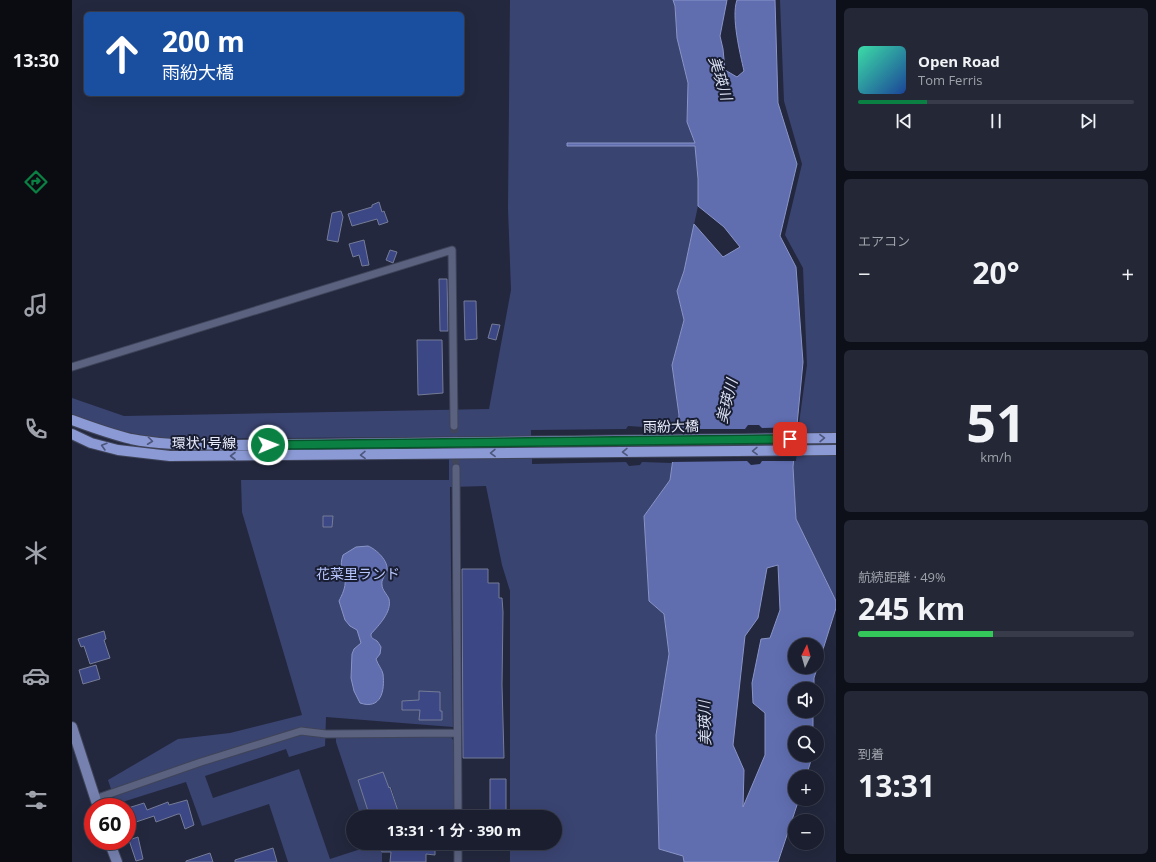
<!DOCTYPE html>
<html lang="ja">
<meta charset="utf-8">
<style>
:root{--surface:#1a1e2e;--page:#232736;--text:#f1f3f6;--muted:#9fa2aa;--line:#383c4a;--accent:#0b8043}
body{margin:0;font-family:"Open Sans","Noto Sans JP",sans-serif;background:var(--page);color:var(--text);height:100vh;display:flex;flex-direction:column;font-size:15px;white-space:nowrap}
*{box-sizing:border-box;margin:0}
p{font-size:13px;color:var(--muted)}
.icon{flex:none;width:22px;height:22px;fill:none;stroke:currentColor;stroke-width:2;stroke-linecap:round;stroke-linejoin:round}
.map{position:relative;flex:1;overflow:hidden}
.sheet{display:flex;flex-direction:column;gap:8px;padding:8px;background:#0e1019;width:320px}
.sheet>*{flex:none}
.hud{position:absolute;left:12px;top:12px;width:380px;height:84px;border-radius:6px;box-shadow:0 4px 16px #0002,0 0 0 1px var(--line);background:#1a4fa0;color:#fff;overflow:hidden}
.needle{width:26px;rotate:5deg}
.fabs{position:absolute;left:716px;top:638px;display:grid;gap:8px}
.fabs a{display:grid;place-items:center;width:36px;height:36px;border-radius:50%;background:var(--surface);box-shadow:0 4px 16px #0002,0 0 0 1px var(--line);font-size:20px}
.speed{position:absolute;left:12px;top:798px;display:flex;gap:8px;font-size:20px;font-weight:700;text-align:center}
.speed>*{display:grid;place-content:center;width:52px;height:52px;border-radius:50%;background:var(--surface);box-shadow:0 4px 16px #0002,0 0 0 1px var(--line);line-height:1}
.speed .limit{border:6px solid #d22;background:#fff;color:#111}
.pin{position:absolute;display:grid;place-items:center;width:34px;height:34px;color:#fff;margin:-17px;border-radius:8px;box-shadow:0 2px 6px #0006}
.me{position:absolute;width:44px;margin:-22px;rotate:89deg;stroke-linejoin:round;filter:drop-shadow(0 0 3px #0008)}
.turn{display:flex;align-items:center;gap:14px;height:84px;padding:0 12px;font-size:18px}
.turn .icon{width:52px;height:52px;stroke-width:2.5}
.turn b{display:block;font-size:28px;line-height:34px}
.big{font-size:30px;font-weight:700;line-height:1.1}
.sheet .widget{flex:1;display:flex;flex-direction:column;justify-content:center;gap:6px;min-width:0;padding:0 14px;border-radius:6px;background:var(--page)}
.sheet .dial{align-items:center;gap:0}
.dial b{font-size:52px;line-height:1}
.song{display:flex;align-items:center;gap:12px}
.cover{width:48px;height:48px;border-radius:6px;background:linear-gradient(135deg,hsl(160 70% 55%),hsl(220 70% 35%))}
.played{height:4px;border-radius:2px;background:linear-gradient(90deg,var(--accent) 25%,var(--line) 25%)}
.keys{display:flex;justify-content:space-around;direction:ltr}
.heat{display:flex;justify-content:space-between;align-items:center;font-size:22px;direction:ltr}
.charge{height:6px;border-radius:3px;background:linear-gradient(90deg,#34c759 49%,var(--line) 0)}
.trip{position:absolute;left:274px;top:810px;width:216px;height:40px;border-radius:20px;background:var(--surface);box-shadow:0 4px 16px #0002,0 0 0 1px var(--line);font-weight:700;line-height:40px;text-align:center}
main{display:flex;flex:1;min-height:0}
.dock{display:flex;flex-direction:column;width:72px;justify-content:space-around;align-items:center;background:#0a0c12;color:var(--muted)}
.dock .icon{width:28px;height:28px}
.dock .selected{color:var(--accent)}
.dock b{font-size:18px;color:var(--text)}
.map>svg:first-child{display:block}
.green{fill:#3a4471}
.water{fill:#606eb0;stroke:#8994c7;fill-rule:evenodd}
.pier{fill:#23283e}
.building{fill:#3c4785;stroke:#757c97}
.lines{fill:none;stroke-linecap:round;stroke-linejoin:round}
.minor-tunnel{stroke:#41465b;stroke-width:7;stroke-dasharray:7 3.5;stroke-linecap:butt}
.minor-casing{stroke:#3f4459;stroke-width:9}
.secondary-casing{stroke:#3f4459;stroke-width:12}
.primary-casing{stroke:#3f4459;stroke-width:12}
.minor{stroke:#5a627f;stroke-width:7}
.secondary{stroke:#7681af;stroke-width:10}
.primary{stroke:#8b99d4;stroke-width:10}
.oneway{stroke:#4c557b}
.route-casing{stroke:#07532c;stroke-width:10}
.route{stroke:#0b8043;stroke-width:7}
.labels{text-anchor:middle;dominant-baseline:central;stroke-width:4;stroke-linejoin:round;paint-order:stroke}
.street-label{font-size:14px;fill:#eaeefd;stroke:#191e33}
.park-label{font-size:14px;fill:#b7c5fd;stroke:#191e33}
.water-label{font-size:15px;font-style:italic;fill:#d8ddf0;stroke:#191e33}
</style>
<main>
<nav class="dock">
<b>13:30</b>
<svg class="icon selected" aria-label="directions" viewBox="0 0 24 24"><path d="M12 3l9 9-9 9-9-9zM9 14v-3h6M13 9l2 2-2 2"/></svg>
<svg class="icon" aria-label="music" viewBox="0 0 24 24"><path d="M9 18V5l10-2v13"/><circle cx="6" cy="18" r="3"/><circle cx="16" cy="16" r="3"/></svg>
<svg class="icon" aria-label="phone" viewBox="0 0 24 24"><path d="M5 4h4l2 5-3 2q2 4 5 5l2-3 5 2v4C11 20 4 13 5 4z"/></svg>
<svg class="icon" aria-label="climate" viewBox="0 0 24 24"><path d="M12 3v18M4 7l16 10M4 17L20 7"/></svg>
<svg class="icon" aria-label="car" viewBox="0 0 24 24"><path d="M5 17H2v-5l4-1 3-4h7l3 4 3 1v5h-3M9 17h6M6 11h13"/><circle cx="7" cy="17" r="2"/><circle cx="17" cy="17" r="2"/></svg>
<svg class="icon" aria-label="filters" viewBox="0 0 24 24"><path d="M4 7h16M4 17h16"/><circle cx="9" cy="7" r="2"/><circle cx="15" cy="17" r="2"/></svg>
</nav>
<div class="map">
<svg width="764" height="862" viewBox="0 0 764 862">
<rect width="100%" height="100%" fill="#23283e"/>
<!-- green -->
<path class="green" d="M438,0H601L603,6L605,38L616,83L615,122L623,143L626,179V206L612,271L605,291L612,320L600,365L607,415L605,429L556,426L554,429L459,430V436L102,439C67,436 32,429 0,414V398L52,416L417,409L439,290L436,208Z
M708,0H764V601L724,519L721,467L735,365L731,268L713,235L730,164L712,101Z
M377,458H460V464L554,462L557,466L568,465L570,462L600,463L598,480L572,516L577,601L592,614L597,655L584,735L612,862H438V843H483V817H438V591L430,565L414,486L378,487L381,727L254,717L253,746L217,757L214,749L133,776L141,798L227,769L258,859L298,846L297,843H307L310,852V862H216L197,804L130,826L114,782L44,804L36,780L106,739L158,733L230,715L170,512L169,480H377Z
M264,735L378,736L382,741L383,817H328L319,787L317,788L311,773L286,780L298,817H289L264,742Z"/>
<!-- water -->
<path class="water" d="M601,0H655L648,36L651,49L653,70L665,77L672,71C668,53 659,17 665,0H703L706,103L725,164L708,236L724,267L731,362L721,467L724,519L764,601V608L742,678V689H723V711H741V733H723V755H740V757L734,777H723V799H727L706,862H612L611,856L587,849L584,735L597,654L592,614L577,601L572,516L598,480L607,415L600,365L612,320L605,291L612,271L622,224L651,257L668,247L652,227L626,206V179L623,146H495V143H623L615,122L616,83L605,38L603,6ZM706,565L708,610L698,638L689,639L680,683L681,703L693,713V755L671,807L672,770L661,745L673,636L686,618L695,568ZM723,645H745V667H723Z
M296,546C304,549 317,561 315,571C313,576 309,580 310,585C310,590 315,594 317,599C320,612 307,625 299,634C299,639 301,638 305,641C306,642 308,645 309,647L308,654L304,659C306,665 310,669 311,674C313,691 309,710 288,703L282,691L279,678L280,654L282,649L289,643L285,630L278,626L273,620L267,601C270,595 274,587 273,580C271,568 267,567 271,555L284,547Z"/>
<!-- pier -->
<path class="pier" d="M676,425H687L690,428L727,427L724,461H690L688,464L679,465L675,461L598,462L603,429H673Z"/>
<!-- building -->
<path class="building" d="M307,202L310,212L312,211L316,222L307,225L305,219L280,226L276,214L300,207V205Z
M269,211L271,217L266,242L255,240L260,213Z
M292,240L297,265L290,266L287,255L281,257L277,244Z
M318,250L325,252L321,263L314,260Z
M367,279H375L376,331H368Z
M392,301H404L405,339L393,340Z
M420,324L428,325L424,340L416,338Z
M345,340H370L371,393L346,395Z
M251,516H261L260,527H251Z
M390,569H416V583H427V598H430L431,612L430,685L432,758H391Z
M32,631L34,639L32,640L38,658L18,664L12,646L9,647L6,639Z
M24,665L28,679L11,684L7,670Z
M347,691L368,692V711H370V720H347L348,710H330V701L347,700Z
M311,772L317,788L318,787L328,817H298L286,780Z
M418,779H434V817H418Z
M115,800L122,825L113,829L108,814H106L84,822L82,816L61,823L56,808L72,803L75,810L96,802L97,805Z
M66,837L71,859L64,861L57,840Z
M307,843H363V855L354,854V862H318L319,852H310Z
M201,848L205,862H163V860Z
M138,853L141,862H114V861Z"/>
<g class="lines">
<!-- minor-tunnel -->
<path class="minor-tunnel" d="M382,426L384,468"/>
<defs>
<path id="minor" d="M0,367L380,250L382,426
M384,468L386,817
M23,799L129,762L229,731L254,734L385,733
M386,843V862"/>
<path id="secondary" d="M0,727L26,807
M37,841L45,862"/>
<path id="primary" d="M0,420C19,427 38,434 59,439C93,446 129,444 164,445L764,438
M0,434L19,443L46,450L98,456L764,450"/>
</defs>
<!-- minor casing -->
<use href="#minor" class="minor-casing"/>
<!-- secondary casing -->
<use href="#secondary" class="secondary-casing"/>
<!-- primary casing -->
<use href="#primary" class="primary-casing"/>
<!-- minor -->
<use href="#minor" class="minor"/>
<!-- secondary -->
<use href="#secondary" class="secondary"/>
<!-- primary -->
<use href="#primary" class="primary"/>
</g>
<!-- one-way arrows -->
<defs><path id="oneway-chevron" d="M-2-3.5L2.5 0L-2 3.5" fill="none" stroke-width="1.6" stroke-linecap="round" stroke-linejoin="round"/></defs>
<g class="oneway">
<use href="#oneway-chevron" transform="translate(750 438) rotate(-1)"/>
<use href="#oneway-chevron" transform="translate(78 441) rotate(7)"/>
<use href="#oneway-chevron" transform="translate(32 446) rotate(-164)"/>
<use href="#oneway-chevron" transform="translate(683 451) rotate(179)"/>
<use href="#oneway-chevron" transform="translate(553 452) rotate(179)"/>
<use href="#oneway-chevron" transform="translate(421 453) rotate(179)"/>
<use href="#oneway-chevron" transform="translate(291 455) rotate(179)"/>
<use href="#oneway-chevron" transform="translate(161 456) rotate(180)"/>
</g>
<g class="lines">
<defs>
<path id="route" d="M196,445L718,439"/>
</defs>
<!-- route casing -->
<use href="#route" class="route-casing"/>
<!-- route -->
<use href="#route" class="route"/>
</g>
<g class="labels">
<!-- street labels -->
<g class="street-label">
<text transform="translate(599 426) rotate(-1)">雨紛大橋</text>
<text x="132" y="442">環状1号線</text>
</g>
<!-- park labels -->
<g class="park-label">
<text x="286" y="573">花菜里ランド</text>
</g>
<!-- water labels -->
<g class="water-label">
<text transform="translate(649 78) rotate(73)">美瑛川</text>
<text transform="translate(654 401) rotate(-76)">美瑛川</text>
<text transform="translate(632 723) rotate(-91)">美瑛川</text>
</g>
</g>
</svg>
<div class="fabs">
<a><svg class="needle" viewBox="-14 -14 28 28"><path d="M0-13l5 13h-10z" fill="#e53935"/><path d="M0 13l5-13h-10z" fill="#9fa2aa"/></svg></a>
<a><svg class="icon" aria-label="sound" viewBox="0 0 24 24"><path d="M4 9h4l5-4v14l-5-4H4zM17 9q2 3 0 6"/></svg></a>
<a><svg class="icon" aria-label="search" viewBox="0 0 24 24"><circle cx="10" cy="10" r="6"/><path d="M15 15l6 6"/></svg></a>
<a>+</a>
<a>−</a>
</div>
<div class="speed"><div class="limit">60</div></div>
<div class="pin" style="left:718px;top:439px;background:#d93025"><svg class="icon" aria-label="arrive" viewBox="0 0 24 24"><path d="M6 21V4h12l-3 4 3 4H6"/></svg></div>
<svg class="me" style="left:196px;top:445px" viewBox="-20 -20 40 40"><circle r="17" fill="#0b8043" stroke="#fff" stroke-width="3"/><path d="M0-11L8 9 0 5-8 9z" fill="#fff"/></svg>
<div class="trip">13:31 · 1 分 · 390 m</div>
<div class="hud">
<div class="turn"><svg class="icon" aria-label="ahead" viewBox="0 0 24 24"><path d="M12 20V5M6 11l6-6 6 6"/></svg><div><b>200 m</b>雨紛大橋</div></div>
</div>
</div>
<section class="sheet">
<div class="widget">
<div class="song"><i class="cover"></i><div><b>Open Road</b><p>Tom Ferris</p></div></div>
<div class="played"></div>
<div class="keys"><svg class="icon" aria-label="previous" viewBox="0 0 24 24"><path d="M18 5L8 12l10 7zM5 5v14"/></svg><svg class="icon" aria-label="pause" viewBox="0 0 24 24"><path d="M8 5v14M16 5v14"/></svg><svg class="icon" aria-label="next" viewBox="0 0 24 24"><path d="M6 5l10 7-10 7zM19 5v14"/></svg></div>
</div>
<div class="widget"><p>エアコン</p>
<div class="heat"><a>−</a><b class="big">20°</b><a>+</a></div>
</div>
<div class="widget dial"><b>51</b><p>km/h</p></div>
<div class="widget"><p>航続距離 · 49%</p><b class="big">245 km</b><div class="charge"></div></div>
<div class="widget"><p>到着</p><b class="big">13:31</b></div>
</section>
</main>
